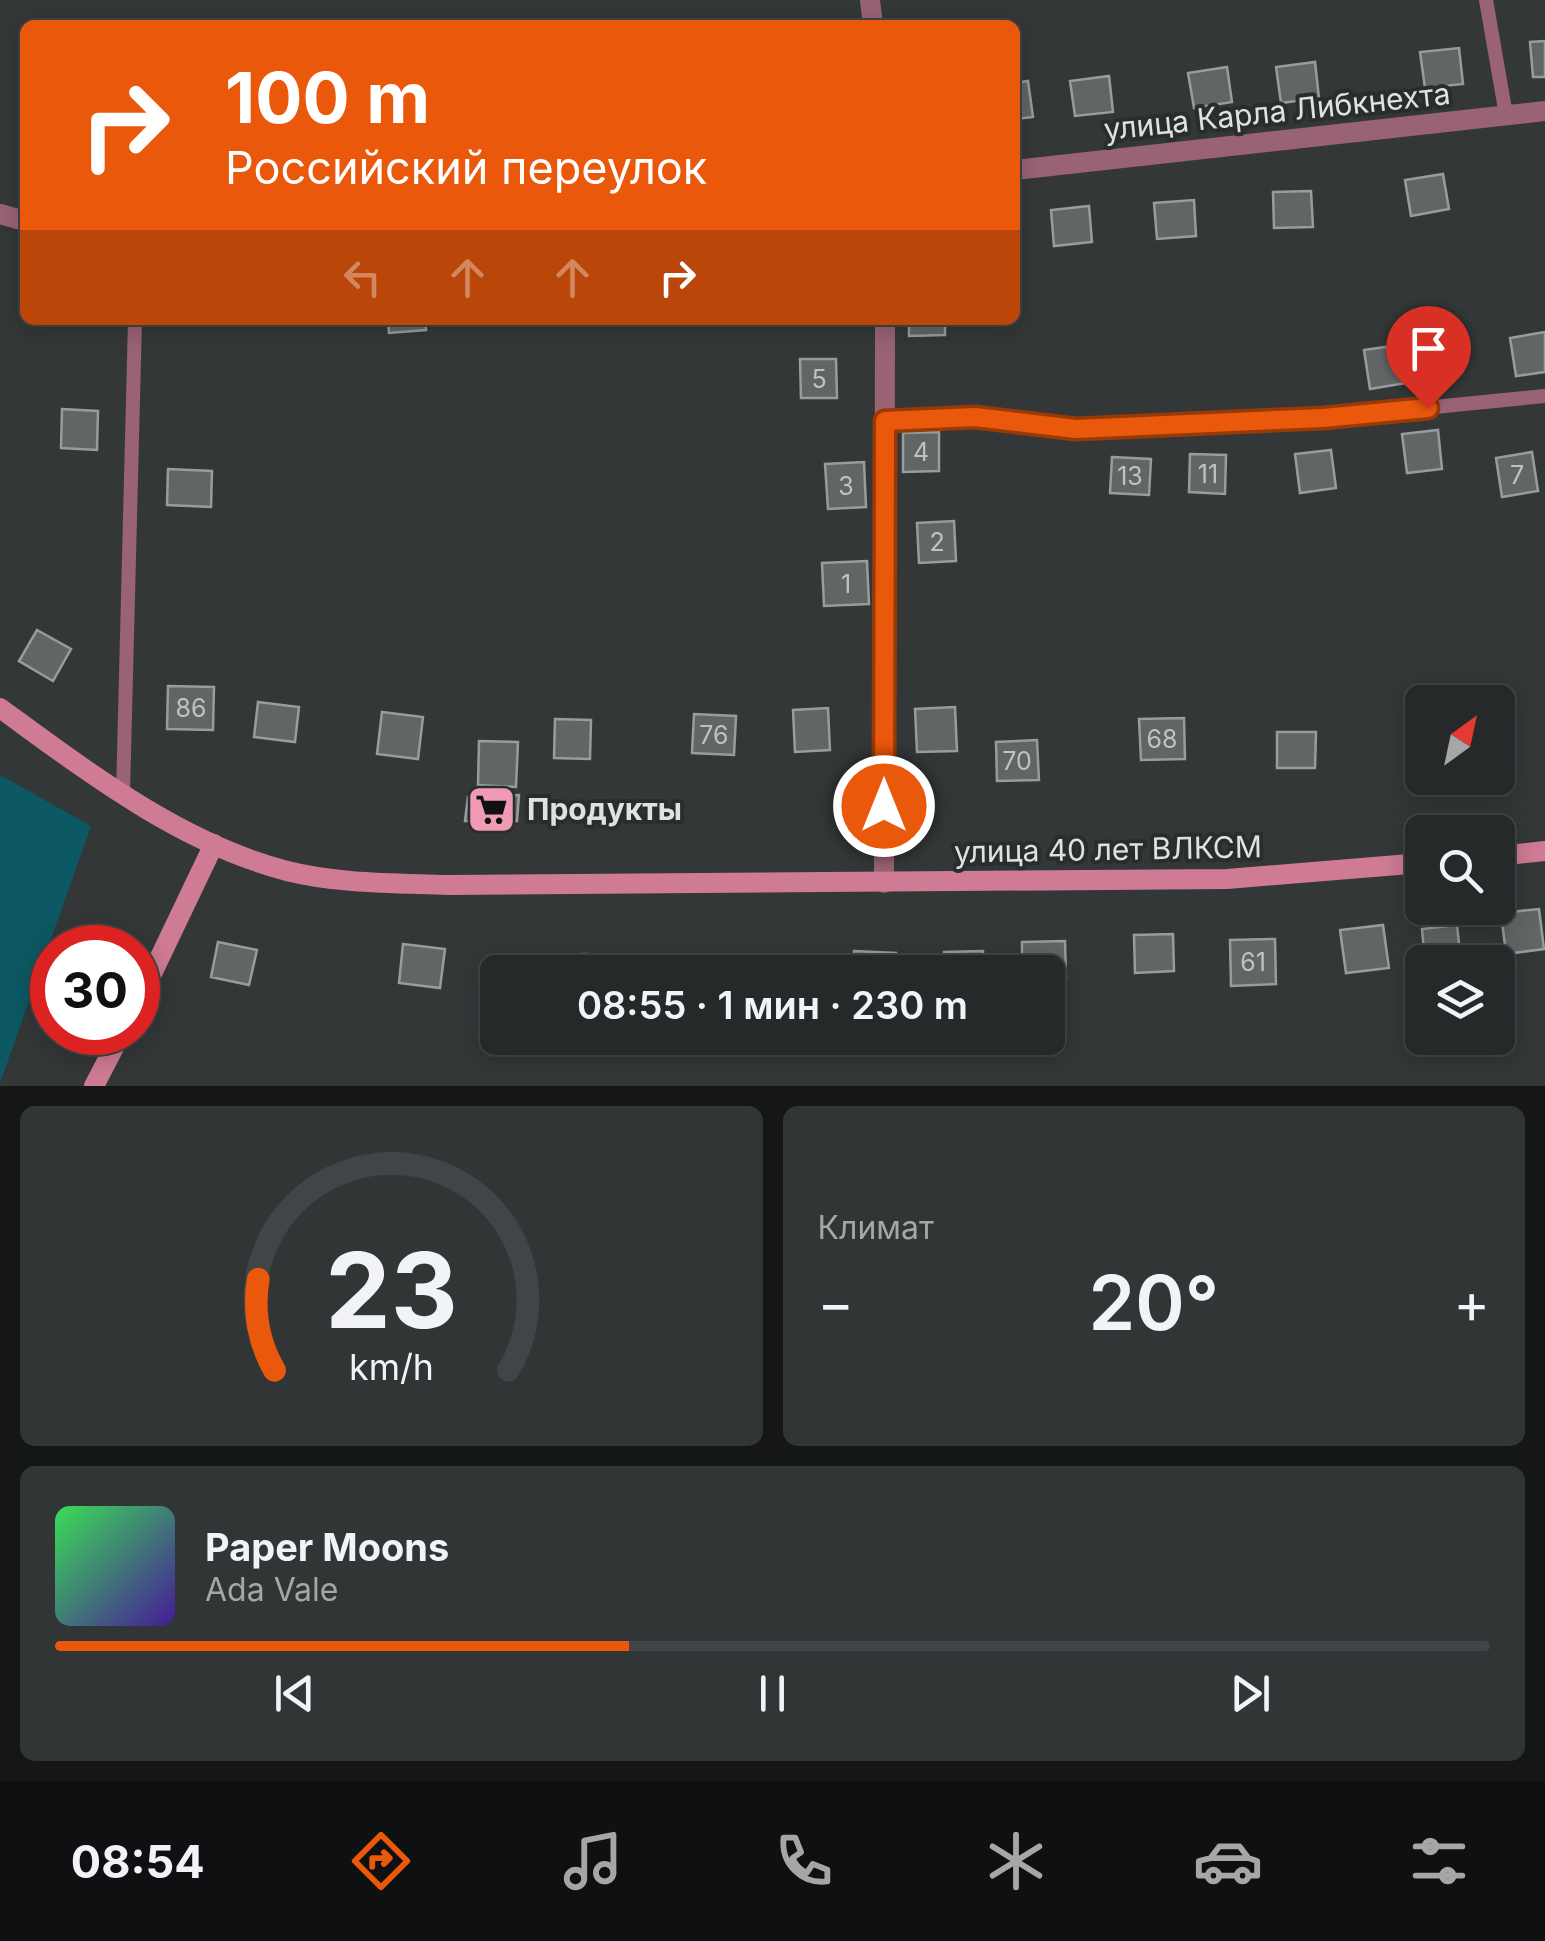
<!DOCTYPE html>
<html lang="ru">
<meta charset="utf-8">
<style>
:root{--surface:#26292a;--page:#323536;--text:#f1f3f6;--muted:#a4a6a8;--line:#424547;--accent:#ea580c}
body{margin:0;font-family:Inter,sans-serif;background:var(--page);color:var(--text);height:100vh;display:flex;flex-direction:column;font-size:38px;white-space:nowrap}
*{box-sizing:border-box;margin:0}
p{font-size:32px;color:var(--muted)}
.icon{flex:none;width:55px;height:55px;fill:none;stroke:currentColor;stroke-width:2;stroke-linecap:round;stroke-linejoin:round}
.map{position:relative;height:1086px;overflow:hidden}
.details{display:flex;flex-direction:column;gap:20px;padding:20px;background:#151717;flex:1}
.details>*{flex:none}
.hud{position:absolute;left:20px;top:20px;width:1000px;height:305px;border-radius:15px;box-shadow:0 5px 25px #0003,0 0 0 2px var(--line);background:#ea580c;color:#fff;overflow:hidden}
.needle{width:65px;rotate:33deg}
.buttons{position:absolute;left:1405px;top:685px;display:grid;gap:20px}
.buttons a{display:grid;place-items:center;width:110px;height:110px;border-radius:15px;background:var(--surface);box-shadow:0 5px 25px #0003,0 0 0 2px var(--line);font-size:50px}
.speed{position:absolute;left:30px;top:925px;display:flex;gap:20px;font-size:50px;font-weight:700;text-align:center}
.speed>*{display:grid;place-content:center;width:130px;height:130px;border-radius:50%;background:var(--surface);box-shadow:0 5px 25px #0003,0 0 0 2px var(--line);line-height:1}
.speed .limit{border:15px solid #d22;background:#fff;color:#111}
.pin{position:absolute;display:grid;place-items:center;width:85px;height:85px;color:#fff;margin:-102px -42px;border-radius:50% 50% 50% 0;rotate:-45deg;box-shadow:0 0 10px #0007}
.pin .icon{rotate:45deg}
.me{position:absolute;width:110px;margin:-55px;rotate:0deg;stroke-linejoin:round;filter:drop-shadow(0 0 8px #0008)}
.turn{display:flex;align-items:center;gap:35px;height:210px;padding:0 40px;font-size:45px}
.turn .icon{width:130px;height:130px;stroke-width:2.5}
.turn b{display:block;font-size:70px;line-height:85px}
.lanes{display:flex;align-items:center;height:95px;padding:0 40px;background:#0003;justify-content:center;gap:50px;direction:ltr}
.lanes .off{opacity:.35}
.big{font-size:75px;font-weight:600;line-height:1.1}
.details .tile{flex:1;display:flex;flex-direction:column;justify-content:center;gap:15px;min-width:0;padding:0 35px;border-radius:15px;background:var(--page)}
.details .dial{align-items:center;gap:0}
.dial svg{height:260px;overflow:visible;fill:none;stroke:var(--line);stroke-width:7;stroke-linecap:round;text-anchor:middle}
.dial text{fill:var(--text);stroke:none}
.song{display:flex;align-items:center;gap:30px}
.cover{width:120px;height:120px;border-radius:15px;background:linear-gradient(135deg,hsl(130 70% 55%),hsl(260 70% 35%))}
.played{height:10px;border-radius:5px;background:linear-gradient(90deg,var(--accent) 40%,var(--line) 40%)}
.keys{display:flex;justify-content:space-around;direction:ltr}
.heat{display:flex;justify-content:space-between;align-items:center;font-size:55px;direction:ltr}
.details .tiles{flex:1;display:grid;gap:20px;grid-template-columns:1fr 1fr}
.tile:last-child{grid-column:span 2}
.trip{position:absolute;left:480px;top:955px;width:585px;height:100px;border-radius:15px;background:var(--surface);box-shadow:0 5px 25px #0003,0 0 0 2px var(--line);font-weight:600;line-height:100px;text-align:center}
.tabs{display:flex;height:160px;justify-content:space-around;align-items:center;background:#0f1011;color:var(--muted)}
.tabs .icon{width:70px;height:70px}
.tabs .active{color:var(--accent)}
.tabs b{font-size:45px;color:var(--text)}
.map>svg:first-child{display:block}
.green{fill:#0c5963}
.building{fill:#606566;stroke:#979c9d;stroke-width:2.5}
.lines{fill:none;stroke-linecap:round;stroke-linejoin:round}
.lane{stroke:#996373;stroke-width:14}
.street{stroke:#996373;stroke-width:20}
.secondary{stroke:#cf7b94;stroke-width:20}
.route-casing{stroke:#983908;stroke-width:25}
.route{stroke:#ea580c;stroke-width:18}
.labels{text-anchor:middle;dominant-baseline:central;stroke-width:8;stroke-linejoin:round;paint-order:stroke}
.number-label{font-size:25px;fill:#bfc2c3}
.street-label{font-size:30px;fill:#dfe1e2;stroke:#292d2e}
.poi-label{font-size:30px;font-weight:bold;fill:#dfe1e2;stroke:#292d2e;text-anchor:start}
</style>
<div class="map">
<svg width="1545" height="1086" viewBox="0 0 1545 1086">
<rect width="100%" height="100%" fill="#333738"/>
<!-- green -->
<path class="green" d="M0,775L91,826L0,1083Z"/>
<!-- building -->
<path class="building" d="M1545,41V77H1533L1530,42Z
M1459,48L1463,84L1425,88L1420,52Z
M1315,62L1319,98L1281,103L1276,67Z
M1227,67L1232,102L1194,108L1188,73Z
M1109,76L1113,112L1075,116L1070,81Z
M1028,81L1033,117L1015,119V83Z
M1443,174L1449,209L1411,216L1405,180Z
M1311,191L1313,227L1274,228L1273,192Z
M1194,200L1196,236L1157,239L1154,203Z
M1089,206L1092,242L1054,246L1051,210Z
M388,320H425L426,330L389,333Z
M909,320H945V335L909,336Z
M1545,332V372L1516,376L1510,338Z
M1399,345L1406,383L1370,389L1364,350Z
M800,359H836L837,398H801Z
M62,409L98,411L97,450L61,448Z
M1438,430L1442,469L1407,473L1402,434Z
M939,432V471L903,472V433Z
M1331,450L1336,488L1300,493L1295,454Z
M1532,452L1538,491L1502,497L1496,458Z
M1190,454L1226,455L1225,494L1189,492Z
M1112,457L1151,459L1149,495L1110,493Z
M864,462L866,507L828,509L825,464Z
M168,469L212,471L211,507L167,505Z
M954,521L956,561L919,563L917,523Z
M867,561L869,604L824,606L822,563Z
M37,630L71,649L53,681L19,661Z
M168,686L214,687L213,730L167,729Z
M258,702L299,707L295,742L254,737Z
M955,707L957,751L917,752L915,709Z
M828,708L830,750L795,752L793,710Z
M382,712L423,717L418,759L377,754Z
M694,714L736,716L734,755L692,753Z
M1184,718L1185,759L1141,760L1139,719Z
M555,719L591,720L590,759L554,758Z
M1277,732H1316L1315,768H1277Z
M1037,740L1039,780L997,781L996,742Z
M479,741L518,742L516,787L478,785Z
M519,795L517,821H465L468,797Z
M1539,909L1544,949L1506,954L1501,913Z
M1383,925L1389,968L1346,973L1340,930Z
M1457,925L1461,962H1425L1422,929Z
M1173,934L1174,971L1135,973L1134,935Z
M1275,939L1276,984L1231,986L1230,940Z
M1065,941L1066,978L1048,979V972H1022V942Z
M218,942L257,950L249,985L211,977Z
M403,944L445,949L440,988L399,983Z
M854,951L896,953L895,972H853Z
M983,951L984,972H945L944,952Z
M583,954L619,955L618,972H582Z
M764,959L806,960L805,972H763Z
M692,964L733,965V972H692Z"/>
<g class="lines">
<!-- lane -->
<path class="lane" d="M1486,0L1506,115
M885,421L975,417L1076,429L1323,418L1545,396
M123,794L135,320"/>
<!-- street -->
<path class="street" d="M870,0L873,25
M1015,170L1545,111
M0,214L25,221
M884,883L885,320"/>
<!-- secondary -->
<path class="secondary" d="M0,708C88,772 180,843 287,871C339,884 394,883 448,885L1227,879L1422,863
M1498,856L1545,851
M138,1003L214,844
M94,1086L122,1032"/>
</g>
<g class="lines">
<defs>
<path id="route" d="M884,806L885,421L975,417L1076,429L1323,418L1428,408"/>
</defs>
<!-- route casing -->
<use href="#route" class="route-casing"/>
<!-- route -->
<use href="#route" class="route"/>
</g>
<!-- icons -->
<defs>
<symbol id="supermarket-square" viewBox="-11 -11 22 22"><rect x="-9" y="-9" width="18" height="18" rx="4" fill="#f19ab4" stroke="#292d2e"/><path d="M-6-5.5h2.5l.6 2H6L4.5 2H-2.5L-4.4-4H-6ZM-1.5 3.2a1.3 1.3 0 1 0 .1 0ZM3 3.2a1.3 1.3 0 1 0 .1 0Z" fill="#111"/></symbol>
</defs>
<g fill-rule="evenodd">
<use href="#supermarket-square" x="464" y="782" width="55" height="55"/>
</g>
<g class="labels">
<!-- number labels -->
<g class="number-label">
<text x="819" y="379">5</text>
<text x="921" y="452">4</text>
<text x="1208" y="474">11</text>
<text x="1517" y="475">7</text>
<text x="1130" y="476">13</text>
<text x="846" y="486">3</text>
<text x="937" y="542">2</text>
<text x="846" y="584">1</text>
<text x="191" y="708">86</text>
<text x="714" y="735">76</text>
<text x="1162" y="739">68</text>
<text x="1017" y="761">70</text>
<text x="1253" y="962">61</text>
</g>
<!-- street labels -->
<g class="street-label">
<text transform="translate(1277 111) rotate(-6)">улица Карла Либкнехта</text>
<text transform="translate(1108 849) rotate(-1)">улица 40 лет ВЛКСМ</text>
</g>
<!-- poi labels -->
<g class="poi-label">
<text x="527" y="809">Продукты</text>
</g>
</g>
</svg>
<div class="buttons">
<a><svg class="needle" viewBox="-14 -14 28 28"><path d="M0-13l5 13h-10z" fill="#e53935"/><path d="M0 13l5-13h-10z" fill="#a4a6a8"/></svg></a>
<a><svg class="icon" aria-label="search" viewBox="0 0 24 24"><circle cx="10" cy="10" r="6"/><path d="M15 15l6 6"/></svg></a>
<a><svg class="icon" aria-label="layers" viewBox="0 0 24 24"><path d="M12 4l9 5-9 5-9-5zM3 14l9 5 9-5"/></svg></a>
</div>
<div class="speed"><div class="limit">30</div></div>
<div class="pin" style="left:1428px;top:408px;background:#d93025"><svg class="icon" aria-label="arrive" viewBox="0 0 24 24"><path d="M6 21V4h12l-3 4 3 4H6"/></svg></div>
<svg class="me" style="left:884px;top:806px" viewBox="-20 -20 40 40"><circle r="17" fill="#ea580c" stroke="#fff" stroke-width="3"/><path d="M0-11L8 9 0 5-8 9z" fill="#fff"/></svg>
<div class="trip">08:55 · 1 мин · 230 m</div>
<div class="hud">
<div class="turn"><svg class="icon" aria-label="right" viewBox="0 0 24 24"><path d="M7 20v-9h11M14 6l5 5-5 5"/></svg><div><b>100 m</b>Российский переулок</div></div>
<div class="lanes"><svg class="icon off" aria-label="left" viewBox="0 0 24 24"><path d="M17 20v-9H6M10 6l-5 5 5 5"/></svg><svg class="icon off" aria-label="ahead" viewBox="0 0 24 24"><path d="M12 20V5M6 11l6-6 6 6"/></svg><svg class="icon off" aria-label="ahead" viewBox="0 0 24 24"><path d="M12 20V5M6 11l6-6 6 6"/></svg><svg class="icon" aria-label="right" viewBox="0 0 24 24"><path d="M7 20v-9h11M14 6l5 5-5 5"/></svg></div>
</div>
</div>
<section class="details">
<div class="tiles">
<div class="tile dial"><svg viewBox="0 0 100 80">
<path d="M14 69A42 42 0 1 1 86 69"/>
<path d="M14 69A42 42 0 0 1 9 41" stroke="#ea580c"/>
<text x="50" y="56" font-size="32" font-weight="700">23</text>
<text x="50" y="72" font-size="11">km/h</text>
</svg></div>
<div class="tile"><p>Климат</p>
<div class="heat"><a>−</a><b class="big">20°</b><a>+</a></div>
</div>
<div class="tile">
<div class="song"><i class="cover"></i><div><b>Paper Moons</b><p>Ada Vale</p></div></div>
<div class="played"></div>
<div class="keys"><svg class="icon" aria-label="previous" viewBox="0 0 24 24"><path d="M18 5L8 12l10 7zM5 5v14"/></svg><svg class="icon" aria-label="pause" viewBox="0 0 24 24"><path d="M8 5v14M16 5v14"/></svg><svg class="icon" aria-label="next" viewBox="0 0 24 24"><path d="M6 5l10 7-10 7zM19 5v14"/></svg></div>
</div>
</div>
</section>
<nav class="tabs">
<b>08:54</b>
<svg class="icon active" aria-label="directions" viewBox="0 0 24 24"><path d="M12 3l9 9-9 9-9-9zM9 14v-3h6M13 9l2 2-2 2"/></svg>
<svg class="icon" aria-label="music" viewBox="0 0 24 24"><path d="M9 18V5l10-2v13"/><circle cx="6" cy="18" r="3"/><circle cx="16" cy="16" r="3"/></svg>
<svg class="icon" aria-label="phone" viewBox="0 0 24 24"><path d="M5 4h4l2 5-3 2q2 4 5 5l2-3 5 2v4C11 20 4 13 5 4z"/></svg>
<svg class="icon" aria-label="climate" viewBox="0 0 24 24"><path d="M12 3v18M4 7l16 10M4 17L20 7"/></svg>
<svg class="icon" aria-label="car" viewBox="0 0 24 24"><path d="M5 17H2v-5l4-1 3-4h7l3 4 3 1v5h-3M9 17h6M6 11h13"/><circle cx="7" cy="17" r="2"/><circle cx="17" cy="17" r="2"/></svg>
<svg class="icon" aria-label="filters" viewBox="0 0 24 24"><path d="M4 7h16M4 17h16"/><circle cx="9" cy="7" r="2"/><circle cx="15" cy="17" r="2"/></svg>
</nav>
